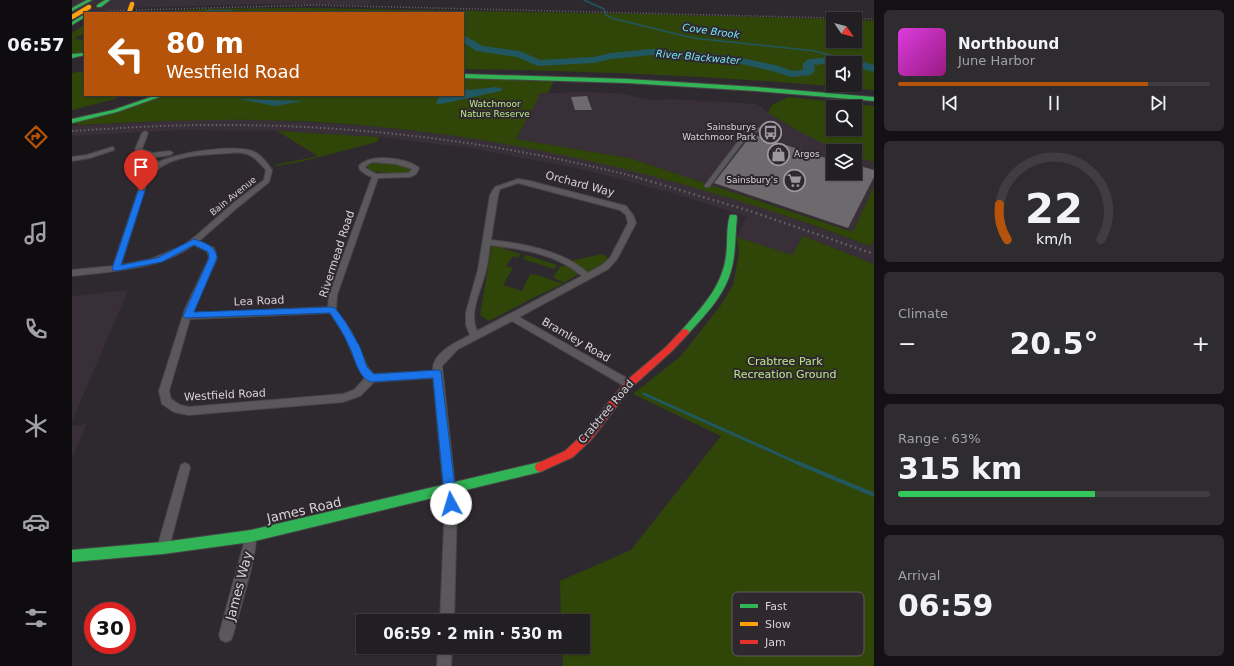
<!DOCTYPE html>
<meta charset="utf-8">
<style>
:root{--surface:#221f22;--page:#2e2c2f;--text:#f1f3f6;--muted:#a2a2a5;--line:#3f3d40;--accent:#b45309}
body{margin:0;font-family:"DejaVu Sans",sans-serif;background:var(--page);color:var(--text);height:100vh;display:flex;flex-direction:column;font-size:15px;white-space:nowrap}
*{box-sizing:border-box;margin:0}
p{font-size:13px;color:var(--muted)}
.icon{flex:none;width:22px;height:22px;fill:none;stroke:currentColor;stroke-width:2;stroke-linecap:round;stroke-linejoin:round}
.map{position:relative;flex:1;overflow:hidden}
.drawer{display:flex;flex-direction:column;gap:10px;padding:10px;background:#131113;width:360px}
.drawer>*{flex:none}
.banner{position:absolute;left:12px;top:12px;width:380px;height:84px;border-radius:0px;box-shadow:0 1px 3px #0004,0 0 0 1px var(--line);background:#b45309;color:#fff;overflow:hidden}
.needle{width:26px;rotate:125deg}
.tools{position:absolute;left:754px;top:12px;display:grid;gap:8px}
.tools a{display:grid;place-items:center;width:36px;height:36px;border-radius:0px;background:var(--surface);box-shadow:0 1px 3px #0004,0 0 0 1px var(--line);font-size:20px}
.speed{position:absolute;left:12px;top:602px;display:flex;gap:8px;font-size:20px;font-weight:700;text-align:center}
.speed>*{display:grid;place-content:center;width:52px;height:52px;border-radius:50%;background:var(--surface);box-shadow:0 1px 3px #0004,0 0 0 1px var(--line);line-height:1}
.speed .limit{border:6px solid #d22;background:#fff;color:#111}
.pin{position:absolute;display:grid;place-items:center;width:34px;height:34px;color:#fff;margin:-41px -17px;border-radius:50% 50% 50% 0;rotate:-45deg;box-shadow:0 0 4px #0007}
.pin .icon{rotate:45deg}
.me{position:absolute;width:44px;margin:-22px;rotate:354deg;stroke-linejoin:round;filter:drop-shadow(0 0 3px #0008)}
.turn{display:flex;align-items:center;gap:14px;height:84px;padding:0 16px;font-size:18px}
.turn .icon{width:52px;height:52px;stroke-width:2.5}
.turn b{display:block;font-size:28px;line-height:34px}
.big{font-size:30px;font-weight:600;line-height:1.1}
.drawer .tile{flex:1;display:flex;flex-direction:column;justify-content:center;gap:6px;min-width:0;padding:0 14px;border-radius:6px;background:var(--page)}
.drawer .dial{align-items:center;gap:0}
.dial svg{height:104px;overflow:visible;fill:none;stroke:var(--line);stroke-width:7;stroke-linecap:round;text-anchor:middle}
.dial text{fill:var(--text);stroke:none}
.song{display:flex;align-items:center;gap:12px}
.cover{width:48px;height:48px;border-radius:6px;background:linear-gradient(135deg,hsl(300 70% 55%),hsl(310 70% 35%))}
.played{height:4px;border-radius:2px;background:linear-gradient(90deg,var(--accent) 80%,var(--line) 80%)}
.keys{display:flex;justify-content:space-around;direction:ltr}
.heat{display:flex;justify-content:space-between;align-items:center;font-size:22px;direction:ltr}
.charge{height:6px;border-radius:3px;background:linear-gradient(90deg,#34c759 63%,var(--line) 0)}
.trip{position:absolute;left:284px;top:614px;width:234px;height:40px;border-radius:0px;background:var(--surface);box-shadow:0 1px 3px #0004,0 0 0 1px var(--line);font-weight:600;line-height:40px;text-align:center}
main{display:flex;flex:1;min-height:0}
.tab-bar{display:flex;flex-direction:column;width:72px;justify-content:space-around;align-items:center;background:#0e0c0e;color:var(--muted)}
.tab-bar .icon{width:28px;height:28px}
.tab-bar .on{color:var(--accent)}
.tab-bar b{font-size:18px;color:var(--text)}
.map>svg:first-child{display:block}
.built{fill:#392f39}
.green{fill:#304609;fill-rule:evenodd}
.water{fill:#215761}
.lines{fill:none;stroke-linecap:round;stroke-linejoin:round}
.stream-far2{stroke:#215761;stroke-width:1.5}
.stream-far1{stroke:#215761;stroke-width:3}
.stream{stroke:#215761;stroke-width:4}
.river{fill:#215761;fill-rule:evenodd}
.building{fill:#6d6a6d}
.street-casing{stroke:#484548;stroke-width:2}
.fast-casing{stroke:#484548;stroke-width:2}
.jam-casing{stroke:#484548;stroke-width:2}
.street{fill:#5b585b;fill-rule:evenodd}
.fast{fill:#30b455;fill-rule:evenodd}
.jam{fill:#e5322d;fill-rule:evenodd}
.rail-far2{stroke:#676467;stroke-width:1.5;stroke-dasharray:1 2;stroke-linecap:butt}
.rail-far1{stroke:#676467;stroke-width:2;stroke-dasharray:1.5 2.5;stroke-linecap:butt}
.rail{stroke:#676467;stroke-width:2.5;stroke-dasharray:1.5 3.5;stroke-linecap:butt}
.slow-bridge-casing{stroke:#484548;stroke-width:5.5;stroke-linecap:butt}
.slow-bridge{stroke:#ff9f0a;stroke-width:4.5}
.route{fill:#1a73e8;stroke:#114b97}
.labels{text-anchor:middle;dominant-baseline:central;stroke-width:4;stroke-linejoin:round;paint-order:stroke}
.far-park-label{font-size:9px;fill:#bbe988;stroke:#2f282f}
.far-poi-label{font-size:9px;fill:#d7d3d7;stroke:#2f282f;text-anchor:end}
.far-street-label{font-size:9px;fill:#d7d3d7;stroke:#2f282f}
.far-water-label{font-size:10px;font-style:italic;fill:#74e6fa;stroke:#2f282f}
.street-label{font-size:11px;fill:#d7d3d7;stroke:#2f282f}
.park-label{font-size:11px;fill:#bbe988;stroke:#2f282f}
.near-street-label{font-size:13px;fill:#d7d3d7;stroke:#2f282f}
.key{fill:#2f282f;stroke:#615b61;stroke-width:1}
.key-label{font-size:11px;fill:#d7d3d7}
</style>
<main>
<nav class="tab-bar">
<b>06:57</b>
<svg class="icon on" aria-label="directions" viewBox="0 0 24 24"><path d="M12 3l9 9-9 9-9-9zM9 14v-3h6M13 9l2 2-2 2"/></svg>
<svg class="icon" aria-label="music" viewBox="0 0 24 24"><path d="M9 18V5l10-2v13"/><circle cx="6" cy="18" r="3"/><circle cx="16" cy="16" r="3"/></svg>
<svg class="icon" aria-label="phone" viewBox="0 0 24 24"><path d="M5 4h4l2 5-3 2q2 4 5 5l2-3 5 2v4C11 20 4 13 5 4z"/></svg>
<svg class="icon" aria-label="climate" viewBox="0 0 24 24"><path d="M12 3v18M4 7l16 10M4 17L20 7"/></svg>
<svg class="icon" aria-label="car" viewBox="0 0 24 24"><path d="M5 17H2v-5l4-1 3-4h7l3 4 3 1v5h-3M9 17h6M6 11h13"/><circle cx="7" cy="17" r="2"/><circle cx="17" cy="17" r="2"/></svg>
<svg class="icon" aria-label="filters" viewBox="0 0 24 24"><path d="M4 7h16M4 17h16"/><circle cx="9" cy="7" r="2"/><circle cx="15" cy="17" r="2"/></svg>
</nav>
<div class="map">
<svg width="802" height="666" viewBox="0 0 802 666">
<rect width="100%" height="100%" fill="#2e292e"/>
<!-- built -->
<path class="built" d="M0,0H299L296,5L192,4L55,8L54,13H25L29,10L0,12Z
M505,92L545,93L581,100L599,99L684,104L716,125L767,151H761V173H783V159L787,160L788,158L802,162V186L781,231L557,158L444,139L467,97L465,94Z
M116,120H193L303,126L387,136L441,144L520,160L576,174L686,206L798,246L802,241V264L731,236L720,255L665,237L674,217L657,211L610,196L537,176L499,167L398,148L307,137L205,131L109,130L0,136V126Z
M56,290L0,421V296Z
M15,424L0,458V426Z"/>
<!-- green -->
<path class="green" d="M232,8L568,14L761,19V41H783V20L802,21V90C665,77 528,71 391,69V13H64L132,9ZM761,63H783V85H761Z
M13,24V35L5,36L3,39L13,40V53L0,54V33Z
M13,71V95H49L43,99L0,110V73Z
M391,77L483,79L476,93L465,94L467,97L444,139L557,158L778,231H781L802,186V241L798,246C614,176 423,130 226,121C153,118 79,121 6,125L4,123L49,111L94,95H391Z
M716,97L802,106V162L788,158L787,160L783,159V151H767L734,135L696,113L700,105ZM761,107H783V129H761Z
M205,131L307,137L305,142L228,162L204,166L203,165C217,161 232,160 246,156Z
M307,161L336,166L340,170L339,172L334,174L295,171V166L300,162Z
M731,236L802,264V666H491L490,647H511V621H489L488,581L559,550L649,436L561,394L609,356L649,305L661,285L667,253L665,237L720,255Z
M420,245L449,254L446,258L441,256L434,266L441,268L431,285L450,291L458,274L462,275L463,274L491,284L459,299L417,321L408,315Z
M531,254L536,258L529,265L514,273L497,261Z
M454,255L485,265L482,269L451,259Z
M489,266H494L508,273L492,283L481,277Z"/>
<!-- water -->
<path class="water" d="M424,87L431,89L429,91L369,104H364L368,95H391V89L398,90Z
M167,99L231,101L203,106Z"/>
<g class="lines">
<!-- stream-far2 -->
<path class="stream-far2" d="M512,0L532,9L534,15L543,19L621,38L743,51L771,59"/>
<!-- stream-far1 -->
<path class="stream-far1" d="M572,394L728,464"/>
<!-- stream -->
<path class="stream" d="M726,463L802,495"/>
<!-- river -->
<path class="river" d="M134,10H159L164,13H129Z
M391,35L411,46L448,51L468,60L522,57L539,53L580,49L661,56L707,66L720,71L731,70V64L735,60L739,59L771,56L802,65V72L783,67V63L770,62L742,65L743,71L739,75L719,77L700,71L661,62L580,55L539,59L522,63L466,66L445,57L404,51L391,42Z"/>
</g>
<!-- building -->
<path class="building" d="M515,96L520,110H503L499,97Z
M680,134L757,159L761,162V173H783L785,165L802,170V177L776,228L642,183Z"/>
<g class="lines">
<defs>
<path id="street" d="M691,127L693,128V130L678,133L637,187H633V185L674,131Z
M73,131L76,133L70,149L81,153L98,151L101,153L98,155L84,157L83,159L87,162C105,153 161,144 180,151C189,154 195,163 200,170L197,182L166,207L127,241L142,248L145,258L120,313L256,307L257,295L300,177L295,175L288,170L287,166C298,153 333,158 346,167L347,168L344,174L338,177L306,178L265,295L264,310L279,331L295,366L301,374L361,371C359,353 385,342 398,335L394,325V312L406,270L418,195L423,187L446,179L458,181L554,206L561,215L564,223L545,259L536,269L447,317L560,381L562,384L560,387L557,388L554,387L440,321L386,349L370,366L385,504L382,621H368L373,504L361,378L302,382L288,396L271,402L117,415L102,412L90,404L87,391L113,309L137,258L135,251L122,245C86,270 42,271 0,276V270L41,266L70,179L76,169L82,165L76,160L77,156L63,150L70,133ZM158,153C176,151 182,156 194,170L192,180L165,200L125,235L112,245L79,259L49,265L76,179C94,154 130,155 158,153ZM300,162L324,164L340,169L337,173L304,174L293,168L294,166ZM446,183L548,210L554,215L556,223L538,258L530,265L516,273C490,250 452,244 419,240L426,195L428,189ZM418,245C450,249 485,254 510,276L405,331C396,312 410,289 414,270C416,262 417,253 418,245ZM258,313L272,334L286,367L293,378L282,390L271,394L117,407L108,405L99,399L97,391L118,319Z
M40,147L42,148V150L18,158L0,161V157L15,155Z
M113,463L117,465L118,468L97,548L95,552L91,554L87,552L85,548L108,468L109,465Z
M179,530L183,532C189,544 165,618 161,635L159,640L154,642L149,640L147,635L175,532Z
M366,647H380L379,666H365Z"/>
<path id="fast" d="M15,0H20L0,11V8Z
M33,0H38L29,7H25V5Z
M13,14V17L0,25V22Z
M13,53V55L0,58V54Z
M391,74L555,79L684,87L802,97V101L684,91L555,83L391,78Z
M85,95H93L45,112L0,123V119L41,110Z
M658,215H664L665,217C663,234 664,251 660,267C654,294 634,314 616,334H610L609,332L610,330C630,307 650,287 654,256C656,243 654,227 658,215Z
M468,462L472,464L473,467L472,470L468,472L179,542L91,554L0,562V550L91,542L179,530Z"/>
<path id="jam" d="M613,329L616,330L617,332L616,334L600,351L560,387L519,440L501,457L468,472L464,470L463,467L464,464L493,451L511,434L554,381L594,347L610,330Z"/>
</defs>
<!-- street casing -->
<use href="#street" class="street-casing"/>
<!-- fast casing -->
<use href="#fast" class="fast-casing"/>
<!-- jam casing -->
<use href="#jam" class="jam-casing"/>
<!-- street -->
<use href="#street" class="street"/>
<!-- fast -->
<use href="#fast" class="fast"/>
<!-- jam -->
<use href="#jam" class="jam"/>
<!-- rail-far2 -->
<path class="rail-far2" d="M64,10L243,5L802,19
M27,12L54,10"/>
<!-- rail-far1 -->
<path class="rail-far1" d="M0,131C46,128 93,125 139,125C284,124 428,142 568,178"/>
<!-- rail -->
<path class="rail" d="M564,177L678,211L802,254"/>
<defs>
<path id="slow-bridge" d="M57,13L60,4
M0,17L17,7"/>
</defs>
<!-- slow-bridge casing -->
<use href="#slow-bridge" class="slow-bridge-casing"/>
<!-- slow-bridge -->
<use href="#slow-bridge" class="slow-bridge"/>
</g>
<!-- route -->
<path class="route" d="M69,189L73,191L49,265L85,258L122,239C131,242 145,246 145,258L122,312L260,307L263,308L273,321L288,347L295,367L302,374L365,370L369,371L385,504L383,507L379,509L375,507L373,504L361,378L299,382C285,377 283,357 277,346C272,334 265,324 258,313L113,318L111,316L137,258L136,252L122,245L90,262L44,271L41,270L40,269L66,191Z"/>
<!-- icons -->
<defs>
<symbol id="bus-ring" viewBox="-11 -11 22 22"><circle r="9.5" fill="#2f282f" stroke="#9c989c" stroke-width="1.5"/><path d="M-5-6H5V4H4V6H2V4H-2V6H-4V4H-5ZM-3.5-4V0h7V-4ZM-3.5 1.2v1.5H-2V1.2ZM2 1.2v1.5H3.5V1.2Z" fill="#9c989c"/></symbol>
<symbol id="shop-ring" viewBox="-11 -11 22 22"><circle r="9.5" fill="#2f282f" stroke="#9c989c" stroke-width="1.5"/><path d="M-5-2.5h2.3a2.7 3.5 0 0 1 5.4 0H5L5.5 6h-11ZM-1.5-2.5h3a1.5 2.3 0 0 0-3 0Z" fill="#9c989c"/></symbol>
<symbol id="supermarket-ring" viewBox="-11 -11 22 22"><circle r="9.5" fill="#2f282f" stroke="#9c989c" stroke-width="1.5"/><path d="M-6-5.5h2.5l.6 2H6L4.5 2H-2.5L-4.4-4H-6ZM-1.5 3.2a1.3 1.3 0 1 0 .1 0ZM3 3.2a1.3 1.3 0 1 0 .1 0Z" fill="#9c989c"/></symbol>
</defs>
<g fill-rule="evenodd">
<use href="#bus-ring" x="686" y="120" width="25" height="25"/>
<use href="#shop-ring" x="694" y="142" width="25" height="25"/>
<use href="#supermarket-ring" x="710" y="168" width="25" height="25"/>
</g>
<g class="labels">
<!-- far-park labels -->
<g class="far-park-label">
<text x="423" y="104">Watchmoor<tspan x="423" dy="10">Nature Reserve</tspan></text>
</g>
<!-- far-poi labels -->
<g class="far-poi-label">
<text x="684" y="127">Sainsburys<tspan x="684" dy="10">Watchmoor Park</tspan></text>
<text x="722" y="154" text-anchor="start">Argos</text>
<text x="706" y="180">Sainsbury's</text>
</g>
<!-- far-street labels -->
<g class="far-street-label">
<text transform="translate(161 196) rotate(-39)">Bain Avenue</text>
</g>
<!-- far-water labels -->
<g class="far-water-label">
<text transform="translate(639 31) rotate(8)">Cove Brook</text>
<text transform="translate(626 57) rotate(5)">River Blackwater</text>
</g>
<!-- street labels -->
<g class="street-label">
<text transform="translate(508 184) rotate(15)">Orchard Way</text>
<text transform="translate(265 254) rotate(-72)">Rivermead Road</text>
<text transform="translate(187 301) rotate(-2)">Lea Road</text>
<text transform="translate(504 340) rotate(30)">Bramley Road</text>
<text transform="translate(153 395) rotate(-3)">Westfield Road</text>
<text transform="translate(534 412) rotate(-50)">Crabtree Road</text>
</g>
<!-- park labels -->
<g class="park-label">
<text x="713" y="361">Crabtree Park<tspan x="713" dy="13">Recreation Ground</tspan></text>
</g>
<!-- near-street labels -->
<g class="near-street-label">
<text transform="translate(232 510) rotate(-13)">James Road</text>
<text transform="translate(167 586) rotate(-75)">James Way</text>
</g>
</g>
<!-- legend -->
<rect x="660" y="592" width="132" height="64" rx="6" class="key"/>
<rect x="668" y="604" width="18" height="4" fill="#30b455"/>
<rect x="668" y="622" width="18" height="4" fill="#ff9f0a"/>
<rect x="668" y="640" width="18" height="4" fill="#e5322d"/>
<g class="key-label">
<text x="693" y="610">Fast</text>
<text x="693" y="628">Slow</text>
<text x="693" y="646">Jam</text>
</g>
</svg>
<div class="tools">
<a><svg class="needle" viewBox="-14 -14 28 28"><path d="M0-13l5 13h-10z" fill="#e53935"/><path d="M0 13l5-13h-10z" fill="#a2a2a5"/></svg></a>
<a><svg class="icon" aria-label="sound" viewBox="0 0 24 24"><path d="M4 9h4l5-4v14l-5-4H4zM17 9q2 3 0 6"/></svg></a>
<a><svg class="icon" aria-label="search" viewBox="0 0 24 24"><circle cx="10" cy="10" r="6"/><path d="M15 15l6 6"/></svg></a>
<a><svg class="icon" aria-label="layers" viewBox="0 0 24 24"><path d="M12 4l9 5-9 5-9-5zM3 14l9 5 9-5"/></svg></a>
</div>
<div class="speed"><div class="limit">30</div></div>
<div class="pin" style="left:69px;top:191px;background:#d93025"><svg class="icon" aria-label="arrive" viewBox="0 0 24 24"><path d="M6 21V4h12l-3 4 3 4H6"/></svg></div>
<svg class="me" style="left:379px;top:504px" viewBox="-20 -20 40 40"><circle r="19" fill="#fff"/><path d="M0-13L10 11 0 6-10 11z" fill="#1a73e8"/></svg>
<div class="trip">06:59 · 2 min · 530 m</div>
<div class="banner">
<div class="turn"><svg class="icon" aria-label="left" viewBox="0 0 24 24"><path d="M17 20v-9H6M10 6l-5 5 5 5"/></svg><div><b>80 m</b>Westfield Road</div></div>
</div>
</div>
<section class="drawer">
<div class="tile">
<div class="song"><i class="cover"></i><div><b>Northbound</b><p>June Harbor</p></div></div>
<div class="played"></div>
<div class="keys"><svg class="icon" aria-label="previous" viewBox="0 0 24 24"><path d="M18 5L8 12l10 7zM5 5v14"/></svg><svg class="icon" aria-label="pause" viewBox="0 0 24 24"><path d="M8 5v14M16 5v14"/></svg><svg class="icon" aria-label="next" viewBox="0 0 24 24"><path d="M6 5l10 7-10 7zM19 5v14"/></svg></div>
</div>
<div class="tile dial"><svg viewBox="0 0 100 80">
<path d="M14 69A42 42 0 1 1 86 69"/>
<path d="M14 69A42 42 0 0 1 8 42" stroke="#b45309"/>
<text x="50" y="56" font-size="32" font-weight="700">22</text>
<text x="50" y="72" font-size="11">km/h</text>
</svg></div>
<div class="tile"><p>Climate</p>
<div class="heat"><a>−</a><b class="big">20.5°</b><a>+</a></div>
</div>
<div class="tile"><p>Range · 63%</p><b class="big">315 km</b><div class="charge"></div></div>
<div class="tile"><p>Arrival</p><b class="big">06:59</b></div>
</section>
</main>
